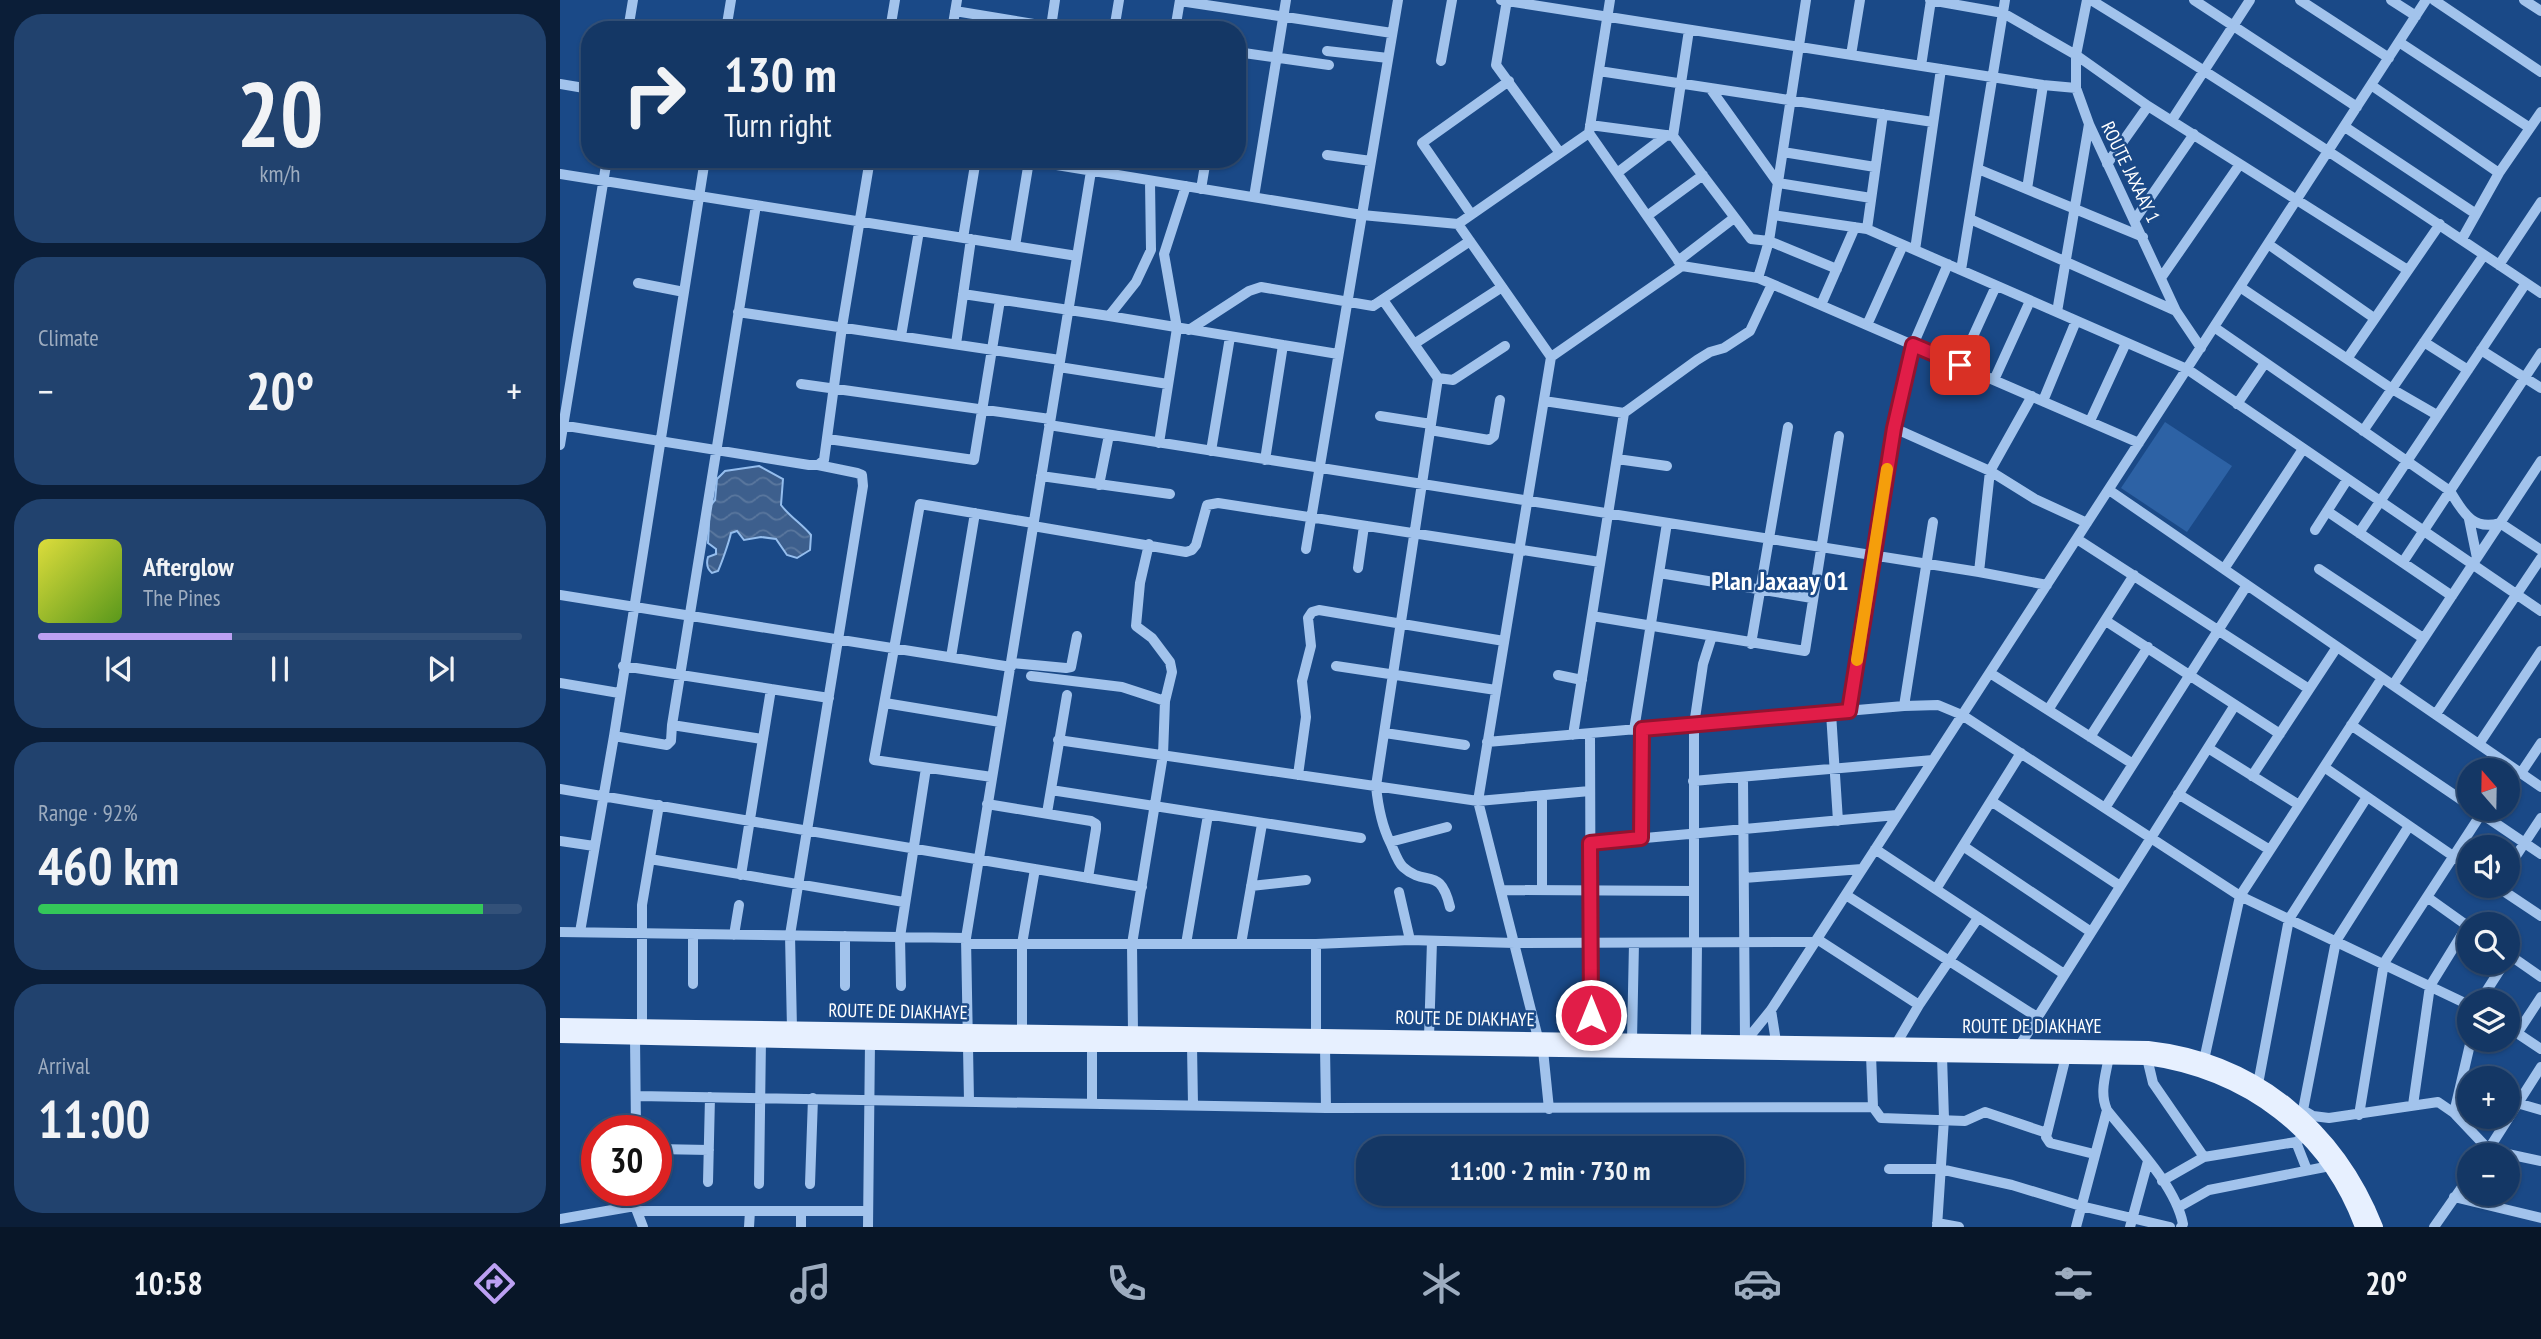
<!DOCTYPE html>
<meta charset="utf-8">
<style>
:root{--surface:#143765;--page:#21426e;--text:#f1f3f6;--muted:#9dacbf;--line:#335179;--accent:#bca0f2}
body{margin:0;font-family:"PT Sans Narrow",sans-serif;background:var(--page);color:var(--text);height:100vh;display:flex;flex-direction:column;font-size:26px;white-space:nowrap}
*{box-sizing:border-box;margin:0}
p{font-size:23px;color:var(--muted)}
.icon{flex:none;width:38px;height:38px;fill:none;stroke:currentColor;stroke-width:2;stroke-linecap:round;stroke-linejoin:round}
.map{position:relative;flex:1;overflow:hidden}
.sheet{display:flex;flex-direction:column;gap:14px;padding:14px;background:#0b1e38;width:560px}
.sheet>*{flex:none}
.hud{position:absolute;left:21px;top:21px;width:665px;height:147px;border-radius:28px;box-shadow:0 2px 5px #0004,0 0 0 2px var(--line);background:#143765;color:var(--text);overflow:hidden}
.needle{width:46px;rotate:340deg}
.fabs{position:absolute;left:1897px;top:758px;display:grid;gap:14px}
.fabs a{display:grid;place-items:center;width:63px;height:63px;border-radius:50%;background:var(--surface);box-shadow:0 2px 5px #0004,0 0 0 2px var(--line);font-size:35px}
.speed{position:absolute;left:21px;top:1115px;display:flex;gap:14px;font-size:35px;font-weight:700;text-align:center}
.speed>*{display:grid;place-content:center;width:91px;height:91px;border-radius:50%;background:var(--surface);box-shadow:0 2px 5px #0004,0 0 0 2px var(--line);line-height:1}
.speed .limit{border:10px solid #d22;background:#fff;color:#111}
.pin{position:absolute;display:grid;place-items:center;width:60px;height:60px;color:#fff;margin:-30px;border-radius:14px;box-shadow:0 4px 10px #0006}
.me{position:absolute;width:77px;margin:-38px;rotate:0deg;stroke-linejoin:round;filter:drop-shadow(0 0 5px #0008)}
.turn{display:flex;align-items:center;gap:24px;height:147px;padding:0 28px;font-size:32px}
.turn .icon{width:91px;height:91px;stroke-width:2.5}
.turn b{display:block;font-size:49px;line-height:60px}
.big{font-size:52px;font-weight:700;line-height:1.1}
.sheet .card{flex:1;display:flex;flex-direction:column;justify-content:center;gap:10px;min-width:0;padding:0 24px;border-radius:28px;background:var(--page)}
.sheet .dial{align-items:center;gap:0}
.dial b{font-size:91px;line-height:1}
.song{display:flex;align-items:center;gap:21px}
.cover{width:84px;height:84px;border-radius:10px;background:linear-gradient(135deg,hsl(60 70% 55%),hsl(90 70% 35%))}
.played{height:7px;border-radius:4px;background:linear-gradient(90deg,var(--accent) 40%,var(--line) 40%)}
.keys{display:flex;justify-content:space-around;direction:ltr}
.heat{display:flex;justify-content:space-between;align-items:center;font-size:38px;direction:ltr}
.charge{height:10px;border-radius:5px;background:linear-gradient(90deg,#34c759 92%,var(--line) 0)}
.trip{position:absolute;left:796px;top:1136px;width:388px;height:70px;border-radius:28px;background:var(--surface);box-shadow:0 2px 5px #0004,0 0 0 2px var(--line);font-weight:700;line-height:70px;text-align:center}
.dock{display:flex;height:112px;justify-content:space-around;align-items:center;background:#081628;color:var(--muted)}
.dock .icon{width:49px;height:49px}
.dock .current{color:var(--accent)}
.dock b{font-size:32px;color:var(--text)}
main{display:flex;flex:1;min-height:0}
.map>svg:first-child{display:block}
.garden{fill:#2d62a5}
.water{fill:url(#water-waves);stroke:#95beee;stroke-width:2}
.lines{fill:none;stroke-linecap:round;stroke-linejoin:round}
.minor{stroke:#a2c3ec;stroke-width:10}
.major{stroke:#e7f0ff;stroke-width:14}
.route-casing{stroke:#92132f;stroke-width:18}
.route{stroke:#e11d48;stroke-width:12}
.slow{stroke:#f59e0b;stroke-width:12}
.labels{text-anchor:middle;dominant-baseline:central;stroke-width:5;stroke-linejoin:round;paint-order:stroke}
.street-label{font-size:19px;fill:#fff;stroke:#1a4987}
.district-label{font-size:26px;font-weight:bold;fill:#fff;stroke:#1a4987}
</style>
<main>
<section class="sheet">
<div class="card dial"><b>20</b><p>km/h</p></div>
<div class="card"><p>Climate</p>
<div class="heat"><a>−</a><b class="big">20°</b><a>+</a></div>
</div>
<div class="card">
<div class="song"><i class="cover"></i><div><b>Afterglow</b><p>The Pines</p></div></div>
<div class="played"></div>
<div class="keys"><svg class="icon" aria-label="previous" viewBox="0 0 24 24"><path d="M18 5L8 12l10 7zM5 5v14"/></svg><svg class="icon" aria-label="pause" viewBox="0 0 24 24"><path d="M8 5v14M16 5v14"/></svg><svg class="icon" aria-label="next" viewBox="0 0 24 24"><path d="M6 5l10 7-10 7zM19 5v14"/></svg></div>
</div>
<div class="card"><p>Range · 92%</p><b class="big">460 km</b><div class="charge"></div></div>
<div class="card"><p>Arrival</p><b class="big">11:00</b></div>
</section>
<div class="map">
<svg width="1981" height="1227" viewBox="0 0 1981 1227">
<defs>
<pattern id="water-waves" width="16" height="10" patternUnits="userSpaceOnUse" patternTransform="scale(1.75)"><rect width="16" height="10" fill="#3d5f8d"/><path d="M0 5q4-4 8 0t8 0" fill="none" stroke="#5a779e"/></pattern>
</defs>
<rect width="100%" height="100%" fill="#1a4987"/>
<!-- garden -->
<path class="garden" d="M1605,422L1672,466L1627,532L1561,488Z"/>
<!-- water -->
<path class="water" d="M199,466L223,479L221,505C230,517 242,524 251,535L250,550L237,558L227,555L216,539L201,537L184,540L177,531L171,533C169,542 162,562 158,571L152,573C147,569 146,564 148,557L156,554V549L148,543L150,506L155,500L157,479L165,471Z"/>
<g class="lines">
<!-- minor -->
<path class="minor" d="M941,0L1483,85L1516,88
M947,0L936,65L1000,153
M1050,0L1029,133L1122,266
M1370,0L1443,13L1516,55L1588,106L1846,269
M1527,0L1516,55V88L1529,124L1616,311L1641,348
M1531,0C1684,94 1832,193 1981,293
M1634,0L1797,107
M1740,0L1829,58
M1831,0L1856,16
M1874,0L1981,72
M1964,0L1981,11
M620,1L832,33
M395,11L510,30
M491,27L495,0
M68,30L73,0
M166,30L171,0
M330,30L335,0
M392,30L397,0
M554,30L559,0
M615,30L620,0
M1129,30L1113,136L1191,239L1209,241L1277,269
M1839,42L1970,128
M767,51L828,58
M677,52L769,65
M1291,55L1300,0
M881,61L892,0
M1361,66L1371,0
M1039,71L1373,122
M0,84L30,89
M1811,85L1939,173
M1150,88L1218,183L1311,198
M1612,120L1690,0
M1030,125L1113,136
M1785,127L1916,214
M1223,152L1315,167
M767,155L811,161
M460,159L802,215L898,224L1029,133
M1547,164L1588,106
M1418,169L1583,237
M1057,173L1107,135
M0,174L517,256
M641,189L646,159
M1467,189L1483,85
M694,197L726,0
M911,214L862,143L949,81
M1213,215L1307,229L1627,369L1981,611
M1087,216L1143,175
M1410,219L1616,311
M1574,221L1634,134
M898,224L991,357L918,801L978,1038
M1307,229L1323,114
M403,238L416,159
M1902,239L1939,173L1981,112
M1708,244L1814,318
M455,246L469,161
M1355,250L1381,69
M1118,261L1174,218
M1939,265L1981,202
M1401,270L1445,0
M1198,278L1209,241L1246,0
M1601,278L1680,164
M78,283L124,292
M1680,287L1832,389L1877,415
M403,294L549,316L778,354
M823,300L878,378L816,786C818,806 821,824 830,842L887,827
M1261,305L1295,227
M178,312L500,360
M1497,312L1529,124
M549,316L576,282L591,250L590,182
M1307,325L1343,245
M1654,327L1890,491C1903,512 1912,531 1940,523L1981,550
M629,330L689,291L701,287L813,306L910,241
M341,336L359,231
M1864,342L1908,370
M396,344L411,239
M854,344L942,287
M1921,350L1981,388
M991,357L1122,266L1198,278L1579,443
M1787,359L1880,224
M1400,365L1436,286
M499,367L608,384
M878,378L893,380L945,346
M1434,380L1470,301
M241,384L490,419
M984,401L1064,413L1137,360L1150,352L1164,348L1190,331L1212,284
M1483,401L1516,321
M1677,404L1705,363
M820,416L871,424
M1530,421L1566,343
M0,425L249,465H258L264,460L282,327L310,159
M489,425L1419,572L1487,585
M1334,428L1430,471L1475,499L1527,523
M870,430L929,440L934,436L940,400
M1803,431L1924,255
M268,439L414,460L440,300
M599,443L617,328L604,254L626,186
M0,445L47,159
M651,451L670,337
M1057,459L1107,466
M705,460L723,345
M481,476L610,494
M539,485L549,435
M1549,490L1981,787
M1767,511L1892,596
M1909,519L1917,558
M473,526L626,552L632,550L636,545L647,505L658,503L1040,562
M1755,530L1787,480
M1799,533L1966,283
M1517,539L1749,689
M746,549L838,0
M1843,562L1981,353
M798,568L804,526
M1664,569L1743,449
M1759,569L1863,638
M1419,572L1430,471L1472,396
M1099,573L1252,598
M0,595L451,667
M1032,616L1245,651L1279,436
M1546,621L1720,734
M1191,644L1228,427
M391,657L415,513
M452,663L506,668L511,667L517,636
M63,666L269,698
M776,666L936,690
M1430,673L1573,764
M998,675L1022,680
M471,676L562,687L605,701
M0,683L59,693
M1833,685L1981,461
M325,703L440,722
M1344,706L1373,522
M1488,710L1574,575
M1289,711L1334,428L1353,345L1388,264
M1271,713L1278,821
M1876,714L1981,558
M112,725L196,205
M1791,725L1909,805
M1074,730L1107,523
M825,733L905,745
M1030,734L1031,1039
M1013,735L1064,413
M54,736L107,745L111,741L112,725L202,739
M1530,737L1588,647
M498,740L918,801L1030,791
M927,742L1344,706L1378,705L1402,715L1680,896L1909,1005
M1919,744L1981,651
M1648,748L1739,805
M1764,767L1909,867
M1961,773L1981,743
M738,775L746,717L742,681L751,646L748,618L752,612L759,610L944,641
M1692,776L1777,647
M432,777L314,760L360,504L473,523
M1183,777L1185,1042
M1133,781L1373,760
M0,789L582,887
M491,790L801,838
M1618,794L1710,850
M1431,801L1560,886
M427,804L531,821L536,824V829L528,878
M1545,808L1687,585
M1916,810L1981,854
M487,813L507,695
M1081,838L1082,729
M0,841L34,846
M830,842C834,850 837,861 843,867C866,888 880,865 890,907
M1030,843L1337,815
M1403,846L1531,932
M1315,849L1504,974
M90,859L344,902
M1948,868L1981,818
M181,875L211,689
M1184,878L1302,869
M691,886L746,880
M1936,886L1981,916
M1376,889L1461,753
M941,890L1134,891
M982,890V796
M839,892L850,940
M1286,895L1477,1017
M1867,897L1909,927
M0,932L406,938
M20,932L54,736L145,159
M174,935L179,905
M1257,939L1359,1005
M1134,943V725L1143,664L1152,636
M406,944H756L850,940L954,943L1255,942
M626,944L648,815
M681,944L702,824
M1948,954L1981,977
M133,984V934
M285,986V936
M341,986L340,937L366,768
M1920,1001L1945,962
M1211,1010L1217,1048
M82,1026V905L99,805
M1948,1027L1981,1049
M232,1029L230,935L303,486L302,475L297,473L258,465
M462,1032V944L475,869
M1958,1032L1981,997
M573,1033L572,944L603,755L605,701L612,672L610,662L592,638L576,626L580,583L589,544
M756,1036V944
M75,1037L76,1130
M869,1037L872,941
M1072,1040L1074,943
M1136,1040L1137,943
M1336,1044L1359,1005L1418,918
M632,1045L633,1105
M1460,1045L1675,705
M765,1047L766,1108
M1184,1047L1185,1042L1211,1010L1255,942L1866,0
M983,1050L989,1109
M1311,1055L1313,1107L1321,1118L1405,1121L1425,1112L1487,1133
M1506,1056L1486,1137L1490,1143L1534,1154
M1549,1056C1546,1075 1539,1092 1547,1110C1572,1142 1615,1184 1623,1224L1621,1227
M1587,1058L1593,1083L1644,1157
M1644,1060L1680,896L1822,678
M1698,1084L1729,919L1807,797
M77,1096L766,1108L1313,1107
M409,1101L406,938L533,159
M532,1103V1046
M1957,1103L1981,1110
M1853,1105L1870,986L1907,926
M1743,1110L1753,1116L1769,1118L1878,1102L1894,1113L1929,1150L1981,1161
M1894,1113L1911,1040
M1740,1114L1743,1110L1776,941L1849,826
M1799,1115L1824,963L1925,808
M1736,1142L1747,1170
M96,1149L149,1150
M1925,1155L1981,1067
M1329,1169H1380L1452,1185L1521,1206L1610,1227
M1602,1181L1644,1157L1736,1142L1746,1135
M148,1182L150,1097
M199,1184L201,1039
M250,1184L253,1098
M74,1190L75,1206L83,1227
M1894,1197L1981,1218
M1619,1207L1649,1190L1770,1166
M77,1211H308
M0,1219L75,1206
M1377,1223L1399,1227
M189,1227L190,1211
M241,1227V1211
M308,1227L310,1042
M1377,1227L1384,1119L1382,1056
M1516,1227L1547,1110
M1570,1227L1588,1161
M1874,1227L1909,1177"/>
<!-- major -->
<path class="major" d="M0,1025L1588,1048C1695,1060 1777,1128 1816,1227
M0,1036L407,1045H632L1587,1058C1687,1072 1767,1132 1802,1227"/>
</g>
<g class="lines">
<defs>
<path id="route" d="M1031,1015L1030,843L1081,838L1082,729L1289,711L1334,428L1353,345L1400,365"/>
</defs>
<!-- route casing -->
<use href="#route" class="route-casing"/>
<!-- route -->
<use href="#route" class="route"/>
<!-- slow -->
<path class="slow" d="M1297,660L1327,469"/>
</g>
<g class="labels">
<!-- street labels -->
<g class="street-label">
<text transform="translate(1571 172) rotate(64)">ROUTE JAXAAY 1</text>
<text transform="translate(338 1011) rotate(1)">ROUTE DE DIAKHAYE</text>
<text transform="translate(905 1018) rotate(1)">ROUTE DE DIAKHAYE</text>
<text x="1472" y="1026">ROUTE DE DIAKHAYE</text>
</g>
<!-- district labels -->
<g class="district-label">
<text x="1220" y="580">Plan Jaxaay 01</text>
</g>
</g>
</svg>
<div class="fabs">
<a><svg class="needle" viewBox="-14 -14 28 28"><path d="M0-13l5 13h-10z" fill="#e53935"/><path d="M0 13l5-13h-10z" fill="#9dacbf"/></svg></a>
<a><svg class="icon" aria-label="sound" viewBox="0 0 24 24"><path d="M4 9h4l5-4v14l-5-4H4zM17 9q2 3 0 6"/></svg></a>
<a><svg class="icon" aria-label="search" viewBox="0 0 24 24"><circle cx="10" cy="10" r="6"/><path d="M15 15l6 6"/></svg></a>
<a><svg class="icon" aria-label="layers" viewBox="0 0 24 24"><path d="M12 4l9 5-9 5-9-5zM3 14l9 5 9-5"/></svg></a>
<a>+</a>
<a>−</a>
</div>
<div class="speed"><div class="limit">30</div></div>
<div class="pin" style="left:1400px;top:365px;background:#d93025"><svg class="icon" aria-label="arrive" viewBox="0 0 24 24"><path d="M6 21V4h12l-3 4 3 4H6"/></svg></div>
<svg class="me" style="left:1031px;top:1015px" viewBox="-20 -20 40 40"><circle r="17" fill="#e11d48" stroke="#fff" stroke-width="3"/><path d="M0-11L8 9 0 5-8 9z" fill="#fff"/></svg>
<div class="trip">11:00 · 2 min · 730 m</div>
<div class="hud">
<div class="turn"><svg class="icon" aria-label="right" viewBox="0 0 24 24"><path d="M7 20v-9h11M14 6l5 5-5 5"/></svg><div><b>130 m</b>Turn right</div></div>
</div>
</div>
</main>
<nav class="dock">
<b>10:58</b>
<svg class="icon current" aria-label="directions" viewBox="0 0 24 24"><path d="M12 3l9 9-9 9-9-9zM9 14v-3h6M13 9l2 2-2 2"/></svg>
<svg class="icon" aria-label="music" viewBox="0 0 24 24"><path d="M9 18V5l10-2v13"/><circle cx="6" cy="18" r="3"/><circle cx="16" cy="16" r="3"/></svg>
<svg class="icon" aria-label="phone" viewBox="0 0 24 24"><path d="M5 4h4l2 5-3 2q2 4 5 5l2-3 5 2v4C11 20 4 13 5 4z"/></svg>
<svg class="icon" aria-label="climate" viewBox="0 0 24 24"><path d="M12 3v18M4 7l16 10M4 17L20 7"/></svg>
<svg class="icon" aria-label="car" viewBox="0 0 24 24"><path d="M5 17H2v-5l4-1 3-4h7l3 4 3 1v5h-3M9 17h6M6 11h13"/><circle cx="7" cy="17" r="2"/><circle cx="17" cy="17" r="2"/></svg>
<svg class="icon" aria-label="filters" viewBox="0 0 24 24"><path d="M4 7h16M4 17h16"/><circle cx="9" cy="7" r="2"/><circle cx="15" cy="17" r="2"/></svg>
<b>20°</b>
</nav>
